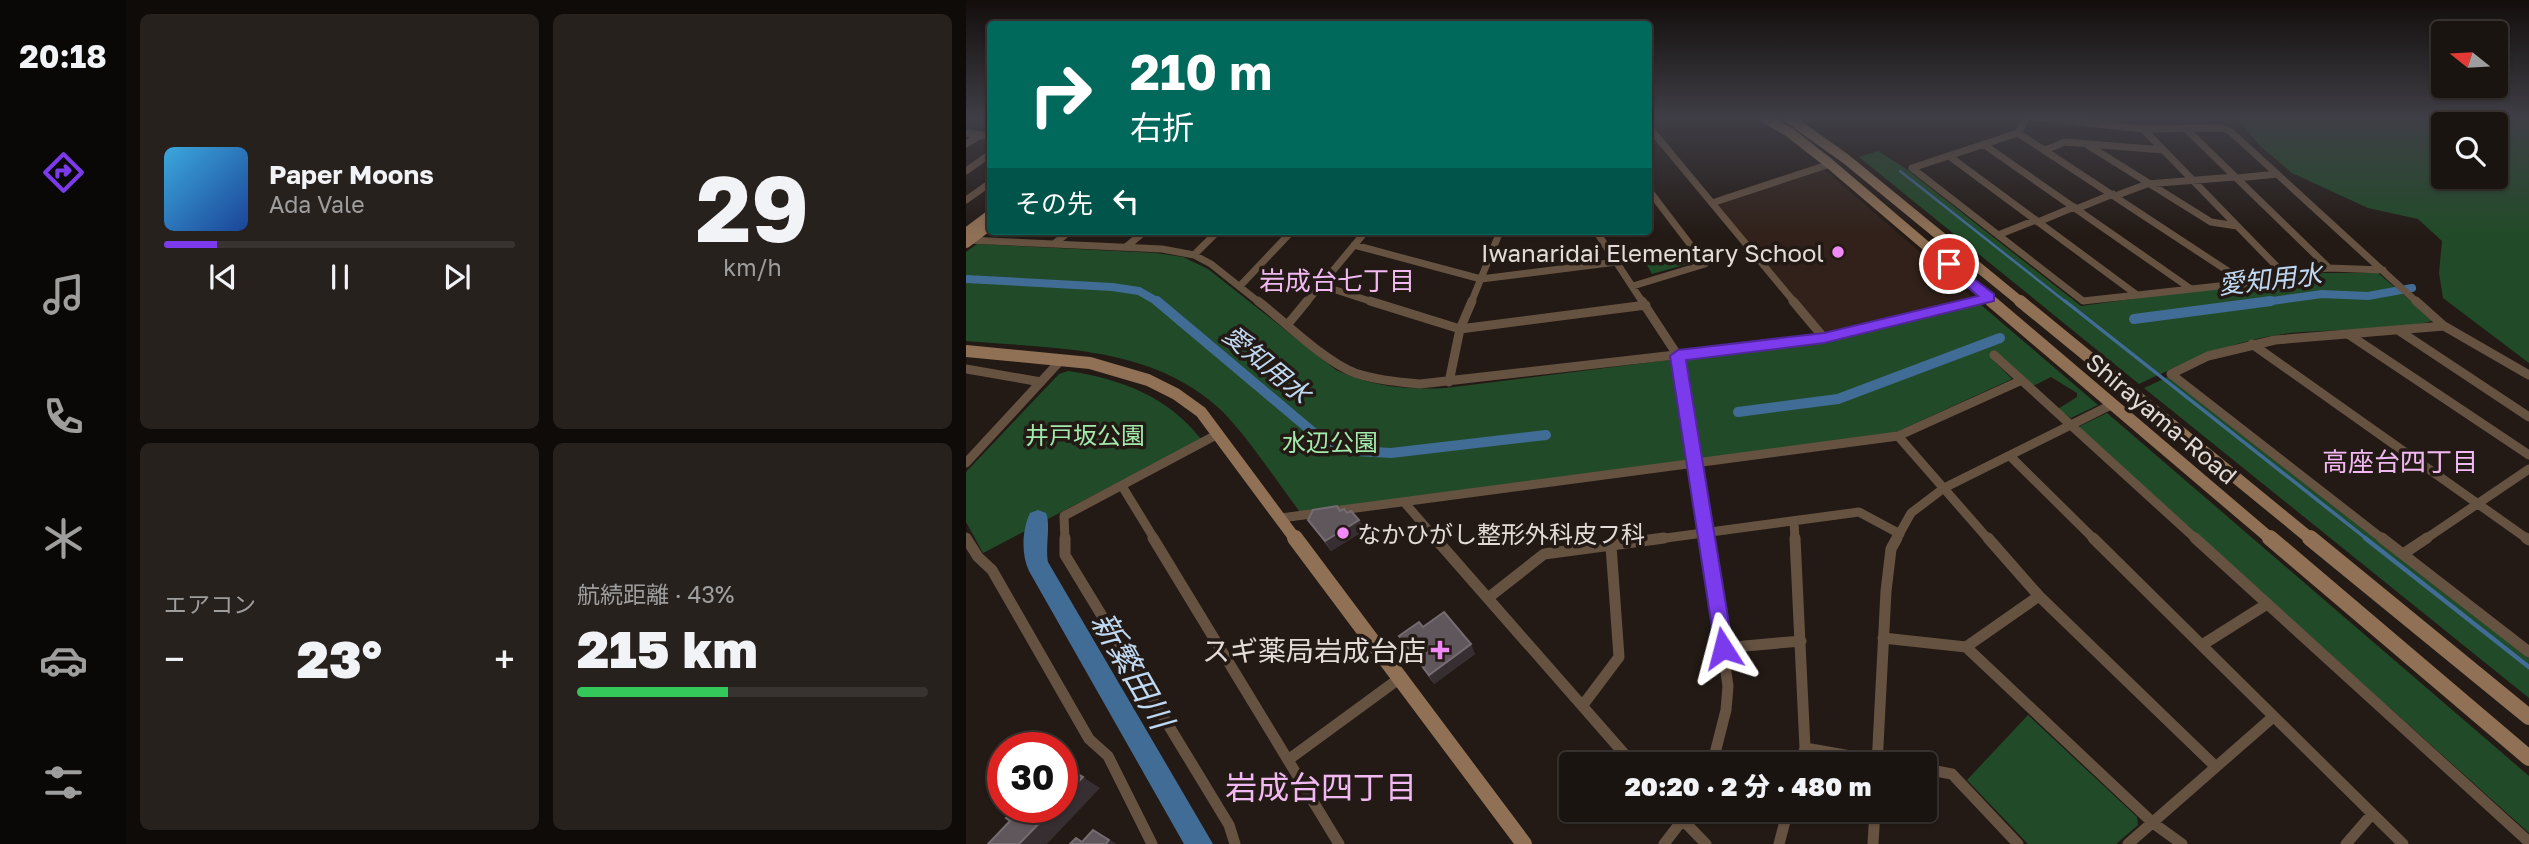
<!DOCTYPE html>
<html lang="ja">
<meta charset="utf-8">
<style>
:root{--surface:#1a1410;--page:#27211e;--text:#f1f3f6;--muted:#9f9e9f;--line:#383330;--accent:#7c3aed}
body{margin:0;font-family:"Golos Text","Noto Sans JP",sans-serif;background:var(--page);color:var(--text);height:100vh;display:flex;flex-direction:column;font-size:26px;white-space:nowrap}
*{box-sizing:border-box;margin:0}
p{font-size:23px;color:var(--muted)}
.icon{flex:none;width:38px;height:38px;fill:none;stroke:currentColor;stroke-width:2;stroke-linecap:round;stroke-linejoin:round}
.map{position:relative;flex:1;overflow:hidden}
.panel{display:flex;flex-direction:column;gap:14px;padding:14px;background:#0e0b09;width:840px}
.panel>*{flex:none}
.hud{position:absolute;left:21px;top:21px;width:665px;height:214px;border-radius:7px;box-shadow:0 2px 5px #0004,0 0 0 2px var(--line);background:#00695c;color:#fff;overflow:hidden}
.needle{width:46px;rotate:288deg}
.buttons{position:absolute;left:1465px;top:21px;display:grid;gap:14px}
.buttons a{display:grid;place-items:center;width:77px;height:77px;border-radius:7px;background:var(--surface);box-shadow:0 2px 5px #0004,0 0 0 2px var(--line);font-size:35px}
.speed{position:absolute;left:21px;top:732px;display:flex;gap:14px;font-size:35px;font-weight:700;text-align:center}
.speed>*{display:grid;place-content:center;width:91px;height:91px;border-radius:50%;background:var(--surface);box-shadow:0 2px 5px #0004,0 0 0 2px var(--line);line-height:1}
.speed .limit{border:10px solid #d22;background:#fff;color:#111}
.pin{position:absolute;display:grid;place-items:center;width:60px;height:60px;color:#fff;margin:-30px;border:4px solid #fff;border-radius:50%;box-shadow:0 2px 7px #0007}
.me{position:absolute;width:77px;margin:-38px;rotate:351deg;stroke-linejoin:round;filter:drop-shadow(0 0 5px #0008)}
.turn{display:flex;align-items:center;gap:24px;height:147px;padding:0 28px;font-size:32px}
.turn .icon{width:91px;height:91px;stroke-width:2.5}
.turn b{display:block;font-size:49px;line-height:60px}
.then{display:flex;align-items:center;height:66px;padding:0 28px;background:#0003;gap:14px;font-size:26px}
.big{font-size:52px;font-weight:800;line-height:1.1}
.panel .widget{flex:1;display:flex;flex-direction:column;justify-content:center;gap:10px;min-width:0;padding:0 24px;border-radius:10px;background:var(--page)}
.panel .dial{align-items:center;gap:0}
.dial b{font-size:91px;line-height:1}
.song{display:flex;align-items:center;gap:21px}
.cover{width:84px;height:84px;border-radius:10px;background:linear-gradient(135deg,hsl(200 70% 55%),hsl(220 70% 35%))}
.played{height:7px;border-radius:4px;background:linear-gradient(90deg,var(--accent) 15%,var(--line) 15%)}
.keys{display:flex;justify-content:space-around;direction:ltr}
.heat{display:flex;justify-content:space-between;align-items:center;font-size:38px;direction:ltr}
.charge{height:10px;border-radius:5px;background:linear-gradient(90deg,#34c759 43%,var(--line) 0)}
.panel .tiles{flex:1;display:grid;gap:14px;grid-template-columns:repeat(2,1fr)}
.trip{position:absolute;left:593px;top:752px;width:378px;height:70px;border-radius:7px;background:var(--surface);box-shadow:0 2px 5px #0004,0 0 0 2px var(--line);font-weight:800;line-height:70px;text-align:center}
main{display:flex;flex:1;min-height:0}
.dock{display:flex;flex-direction:column;width:126px;justify-content:space-around;align-items:center;background:#0a0806;color:var(--muted)}
.dock .icon{width:49px;height:49px}
.dock .on{color:var(--accent)}
.dock b{font-size:32px;color:var(--text)}
.map>svg:first-child{display:block}
.built{fill:#31211a}
.green{fill:#214b28;fill-rule:evenodd}
.lines{fill:none;stroke-linecap:round;stroke-linejoin:round}
.stream-far2{stroke:#406c96;stroke-width:2.5}
.stream-far1{stroke:#406c96;stroke-width:3.5}
.stream{stroke:#406c96;stroke-width:4.5}
.canal-far1{stroke:#406c96;stroke-width:8}
.canal{stroke:#406c96;stroke-width:10}
.river{fill:#406c96;fill-rule:evenodd}
.street-far2{stroke:#665241;stroke-width:7}
.street-far1{stroke:#665241;stroke-width:9}
.street{stroke:#665241;stroke-width:11}
.secondary-far2{stroke:#907155;stroke-width:10}
.secondary-far1{stroke:#907155;stroke-width:12}
.secondary{stroke:#907155;stroke-width:16}
.wall{fill:#50474d}
.shaded-wall{fill:#372e31}
.building{fill:#60575c;stroke:#746c70;stroke-width:2}
.route{fill:#7c3aed;stroke:#51269a;stroke-width:2}
.poi-dot{fill:#f18af4;stroke:#231a15;stroke-width:2.5}
.labels{text-anchor:middle;dominant-baseline:central;stroke-width:7;stroke-linejoin:round;paint-order:stroke}
.poi-label{font-size:24px;fill:#e2dbd8;stroke:#231a15;text-anchor:end}
.street-label{font-size:24px;fill:#e2dbd8;stroke:#231a15}
.park-label{font-size:24px;fill:#a2eaab;stroke:#231a15}
.water-label{font-size:26px;font-style:italic;fill:#c0d9f3;stroke:#231a15}
.neighbourhood-label{font-size:26px;fill:#f1b8f1;stroke:#231a15}
.near-poi-label{font-size:28px;fill:#e2dbd8;stroke:#231a15;text-anchor:end}
.near-water-label{font-size:32px;font-style:italic;fill:#c0d9f3;stroke:#231a15}
.near-neighbourhood-label{font-size:32px;fill:#f1b8f1;stroke:#231a15}
</style>
<main>
<nav class="dock">
<b>20:18</b>
<svg class="icon on" aria-label="directions" viewBox="0 0 24 24"><path d="M12 3l9 9-9 9-9-9zM9 14v-3h6M13 9l2 2-2 2"/></svg>
<svg class="icon" aria-label="music" viewBox="0 0 24 24"><path d="M9 18V5l10-2v13"/><circle cx="6" cy="18" r="3"/><circle cx="16" cy="16" r="3"/></svg>
<svg class="icon" aria-label="phone" viewBox="0 0 24 24"><path d="M5 4h4l2 5-3 2q2 4 5 5l2-3 5 2v4C11 20 4 13 5 4z"/></svg>
<svg class="icon" aria-label="climate" viewBox="0 0 24 24"><path d="M12 3v18M4 7l16 10M4 17L20 7"/></svg>
<svg class="icon" aria-label="car" viewBox="0 0 24 24"><path d="M5 17H2v-5l4-1 3-4h7l3 4 3 1v5h-3M9 17h6M6 11h13"/><circle cx="7" cy="17" r="2"/><circle cx="17" cy="17" r="2"/></svg>
<svg class="icon" aria-label="filters" viewBox="0 0 24 24"><path d="M4 7h16M4 17h16"/><circle cx="9" cy="7" r="2"/><circle cx="15" cy="17" r="2"/></svg>
</nav>
<section class="panel">
<div class="tiles">
<div class="widget">
<div class="song"><i class="cover"></i><div><b>Paper Moons</b><p>Ada Vale</p></div></div>
<div class="played"></div>
<div class="keys"><svg class="icon" aria-label="previous" viewBox="0 0 24 24"><path d="M18 5L8 12l10 7zM5 5v14"/></svg><svg class="icon" aria-label="pause" viewBox="0 0 24 24"><path d="M8 5v14M16 5v14"/></svg><svg class="icon" aria-label="next" viewBox="0 0 24 24"><path d="M6 5l10 7-10 7zM19 5v14"/></svg></div>
</div>
<div class="widget dial"><b>29</b><p>km/h</p></div>
<div class="widget"><p>エアコン</p>
<div class="heat"><a>−</a><b class="big">23°</b><a>+</a></div>
</div>
<div class="widget"><p>航続距離 · 43%</p><b class="big">215 km</b><div class="charge"></div></div>
</div>
</section>
<div class="map">
<svg width="1563" height="844" viewBox="0 0 1563 844">
<rect width="100%" height="100%" fill="#231a15"/>
<!-- built -->
<path class="built" d="M858,169L1007,298L858,332L752,205Z"/>
<!-- green -->
<path class="green" d="M1271,117H1563V363L1477,298L1473,273L1476,241L1452,219L1402,208L1326,173L1293,145ZM1477,124H1530V177H1477Z
M912,151L939,168L1115,306L1352,273H1412L1467,320C1453,329 1349,330 1324,333C1264,341 1225,360 1173,384L893,157Z
M11,244L190,253L217,257L242,269L370,370C407,387 440,390 480,388L862,340L1014,304L1132,405L1105,418L1092,409L1111,397V393L1085,377L1067,386L1028,361L1046,379L928,433L334,512C311,482 282,437 256,411C187,345 89,349 0,341V252Z
M714,248L725,263L686,274L677,258Z
M102,371C155,379 201,396 235,439L17,553L0,522V472L93,374Z
M1204,376L1563,657V698L1178,388Z
M1141,413L1563,776V833L1115,430L1114,426Z
M1062,715L1171,817L1172,825L1150,844H1062L1001,780Z"/>
<g class="lines">
<!-- stream-far2 -->
<path class="stream-far2" d="M934,171L1101,303"/>
<!-- stream-far1 -->
<path class="stream-far1" d="M1099,301L1402,540"/>
<!-- stream -->
<path class="stream" d="M1399,538L1563,667"/>
<!-- canal-far1 -->
<path class="canal-far1" d="M0,279L146,287L173,291L194,303
M1292,303L1356,294L1402,296L1446,288"/>
<!-- canal -->
<path class="canal" d="M191,301L355,439L390,451L425,453L580,435
M1168,319L1305,301
M772,412L872,399L1034,338"/>
<!-- river -->
<path class="river" d="M72,510L80,513C85,525 79,547 82,562L247,844H218L63,571C55,554 56,530 64,513Z"/>
<!-- street-far2 -->
<path class="street-far2" d="M1067,117L1177,129L1256,128L1264,131L1452,303
M682,126L829,303
M1177,129L1317,273
M1220,129L1363,268
M0,133L24,136
M1052,133L1280,283
M0,144L15,135
M1017,144L1225,289
M1120,144L1245,222L1271,226
M1079,150L1099,142L1197,150
M983,156L1171,295
M946,168L1117,301L1280,283L1317,273L1363,268L1417,270
M946,168L1052,133L1061,117
M0,171L24,154
M1271,178L1311,174
M1149,196L1181,184L1269,177
M0,200L24,183
M746,203L864,164
M1110,209L1147,194
M1072,222L1108,207
M515,231L533,234L559,231
M630,231L677,303
M1032,235L1070,220
M2,240L196,249L228,255L245,264L294,303
M89,243L104,231
M388,245L515,279L651,262
M160,247L179,231
M228,255L252,231
M354,285L410,303
M274,286L326,231
M667,286L739,264L682,189
M340,303L400,231
M505,303L533,234
M1004,303L1023,298"/>
<!-- street-far1 -->
<path class="street-far1" d="M292,301C318,321 359,362 389,373C410,380 432,382 454,384L858,338L1012,301
M404,301L494,329L680,305
M676,301L712,356L740,540
M827,301L858,338
M1450,301L1478,326L1563,375
M322,324L341,301
M1432,330L1563,417
M1382,334L1563,455
M1286,344L1563,540
M1028,355L1231,540
M0,369L75,382
M483,382L494,329L506,301
M932,436L1023,540
M1044,456L1129,540
M0,463L95,360
M156,486L189,540
M438,502L471,540
M315,518L932,436L1054,381
M828,521L829,540
M99,540L98,516L252,434
M685,540L893,512L934,534
M930,540L945,513L978,488L1147,404
M1418,540L1205,374L1242,356L1309,340L1478,326
M1458,540L1563,469"/>
<!-- street -->
<path class="street" d="M0,538L12,557L26,570L123,739L142,756L186,844
M99,538V555L263,825L269,844
M187,538L373,844
M469,538L668,765
M740,538L762,686L760,710L746,765
M829,538L839,748L834,765
M1022,538L1073,596L1250,767
M1127,538L1437,844
M1229,538L1563,842
M1416,538L1563,652
M1560,538L1563,540
M1437,554L1461,538
M522,598L578,554L698,538
M917,638L1000,647L1187,823L1216,844
M1236,645L1301,604
M1000,647L1073,596
M757,648L835,641
M617,705L653,657L645,546
M839,748L936,765
M322,760L434,678
M911,765L920,591L925,549L931,538
M959,769L986,774L1052,844
M707,810L740,844
M698,844L724,810
M813,844L822,810
M907,844L909,810
M1162,844L1307,717
M1380,844L1406,814"/>
<!-- secondary-far2 -->
<path class="secondary-far2" d="M797,117L823,132L864,164L1027,303
M821,117L880,159L1056,303
M0,233L24,215
M0,243L24,225"/>
<!-- secondary-far1 -->
<path class="secondary-far1" d="M1025,301L1306,540
M1054,301L1346,540
M0,351L124,363L182,380L210,394L235,412L330,540"/>
<!-- secondary -->
<path class="secondary" d="M329,538L558,844
M1304,538L1563,758
M1344,538L1563,717"/>
</g>
<!-- wall -->
<path class="wall" d="M374,511L381,513L399,530L365,551L342,520Z
M457,627L509,654L468,684L433,636Z"/>
<!-- shaded-wall -->
<path class="shaded-wall" d="M393,520L399,530L365,551L359,541Z
M505,644L509,654L468,684L463,675Z
M117,777L134,788L81,844H53L89,807H96V799Z
M127,830L144,840L151,844H140Z"/>
<!-- building -->
<path class="building" d="M371,506L374,511L378,509L381,513L385,511L393,520L359,541L342,520L347,510Z
M478,612L505,644L463,675L433,636L453,622L457,627Z
M100,767L117,777L96,799V770Z
M58,807H89L53,844H22L44,821L40,818L47,812L50,814Z
M127,830L143,840L140,844H104L110,838L116,842Z"/>
<!-- sky -->
<linearGradient id="sky" x2="0" y2="1"><stop stop-color="#130e0c"/><stop offset="0.5" stop-color="#3f3e46"/><stop offset="1" stop-color="#3f3e46" stop-opacity="0"/></linearGradient>
<rect width="1563" height="235" fill="url(#sky)"/>
<!-- route -->
<path class="route" d="M983,260L1028,294V301L858,343L720,360L767,648L764,654L757,657L750,654L704,356L712,350L858,333L1012,296L979,267V261Z"/>
<!-- markers -->
<g class="poi-dot">
<circle cx="872" cy="252" r="7"/>
<circle cx="377" cy="533" r="7"/>
<path d="M470.5 639.5h7v7h7v7h-7v7h-7v-7h-7v-7h7z"/>
</g>
<g class="labels">
<!-- poi labels -->
<g class="poi-label">
<text x="858" y="252">Iwanaridai Elementary School</text>
<text x="391" y="533" text-anchor="start">なかひがし整形外科皮フ科</text>
</g>
<!-- street labels -->
<g class="street-label">
<text transform="translate(1196 418) rotate(40)">Shirayama-Road</text>
</g>
<!-- park labels -->
<g class="park-label">
<text x="119" y="434">井戸坂公園</text>
<text x="364" y="441">水辺公園</text>
</g>
<!-- water labels -->
<g class="water-label">
<text transform="translate(1304 279) rotate(-6)">愛知用水</text>
<text transform="translate(301 364) rotate(40)">愛知用水</text>
</g>
<!-- neighbourhood labels -->
<g class="neighbourhood-label">
<text x="371" y="280">岩成台七丁目</text>
<text x="1434" y="461">高座台四丁目</text>
</g>
<!-- near-poi labels -->
<g class="near-poi-label">
<text x="460" y="650">スギ薬局岩成台店</text>
</g>
<!-- near-water labels -->
<g class="near-water-label">
<text transform="translate(167 670) rotate(60)">新繁田川</text>
</g>
<!-- near-neighbourhood labels -->
<g class="near-neighbourhood-label">
<text x="355" y="787">岩成台四丁目</text>
</g>
</g>
</svg>
<div class="buttons">
<a><svg class="needle" viewBox="-14 -14 28 28"><path d="M0-13l5 13h-10z" fill="#e53935"/><path d="M0 13l5-13h-10z" fill="#9f9e9f"/></svg></a>
<a><svg class="icon" aria-label="search" viewBox="0 0 24 24"><circle cx="10" cy="10" r="6"/><path d="M15 15l6 6"/></svg></a>
</div>
<div class="speed"><div class="limit">30</div></div>
<div class="pin" style="left:983px;top:264px;background:#d93025"><svg class="icon" aria-label="arrive" viewBox="0 0 24 24"><path d="M6 21V4h12l-3 4 3 4H6"/></svg></div>
<svg class="me" style="left:757px;top:648px" viewBox="-20 -20 40 40"><path d="M0-17L14 15 0 8-14 15z" fill="#7c3aed" stroke="#fff" stroke-width="4"/></svg>
<div class="trip">20:20 · 2 分 · 480 m</div>
<div class="hud">
<div class="turn"><svg class="icon" aria-label="right" viewBox="0 0 24 24"><path d="M7 20v-9h11M14 6l5 5-5 5"/></svg><div><b>210 m</b>右折</div></div>
<div class="then">その先<svg class="icon" aria-label="left" viewBox="0 0 24 24"><path d="M17 20v-9H6M10 6l-5 5 5 5"/></svg></div>
</div>
</div>
</main>
